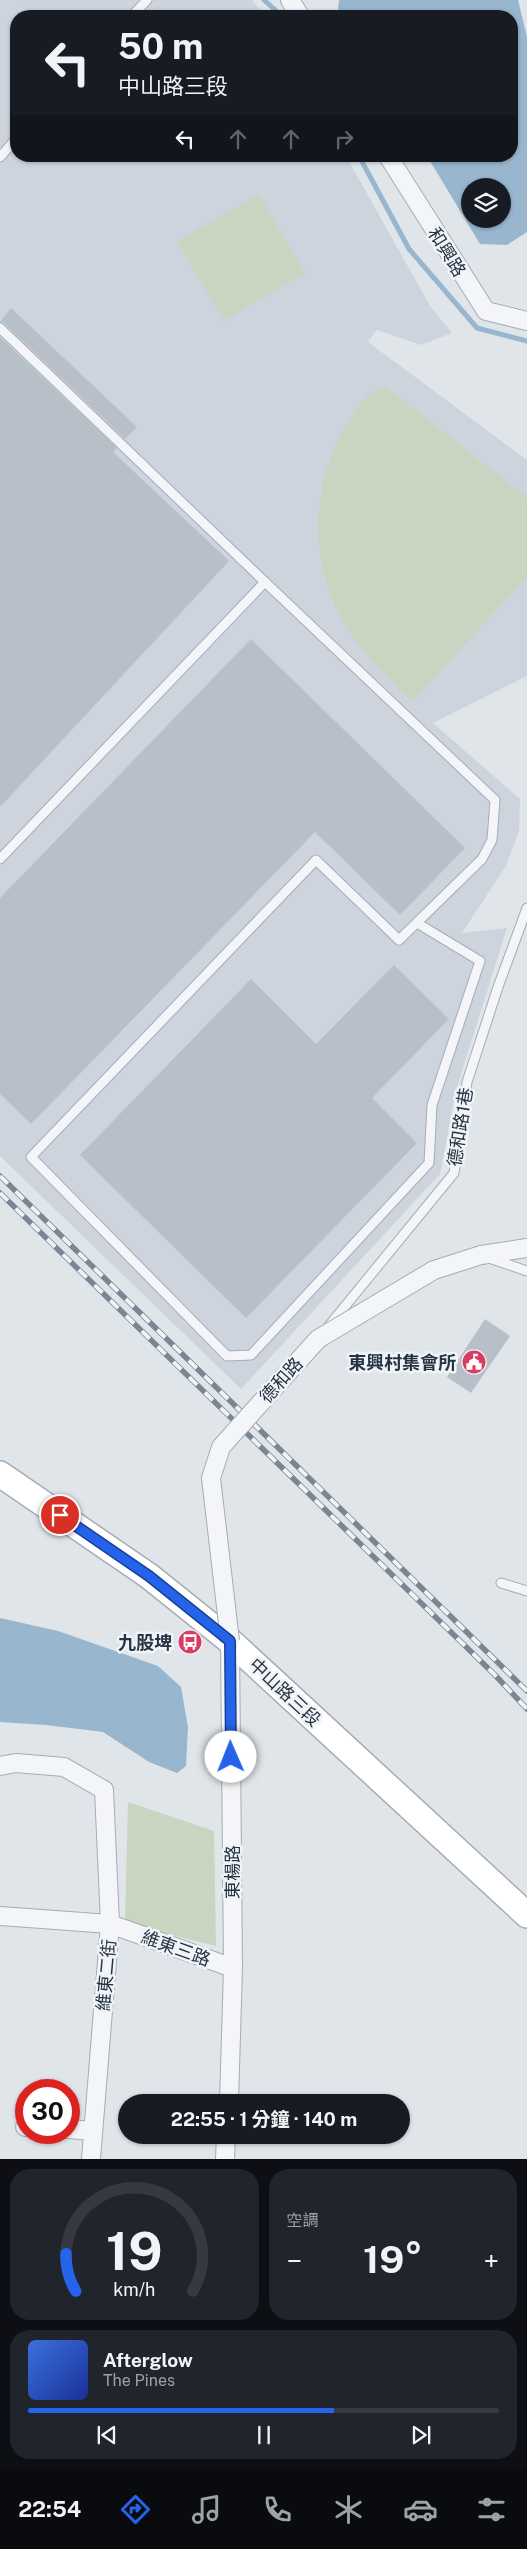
<!DOCTYPE html>
<html lang="zh-TW">
<meta charset="utf-8">
<style>
:root{--surface:#171b24;--page:#20242c;--text:#f1f3f6;--muted:#9ea1a6;--line:#363941;--accent:#2563eb}
body{margin:0;font-family:"Public Sans","Noto Sans TC",sans-serif;background:var(--page);color:var(--text);height:100vh;display:flex;flex-direction:column;font-size:19px;white-space:nowrap}
*{box-sizing:border-box;margin:0}
p{font-size:16px;color:var(--muted)}
.icon{flex:none;width:28px;height:28px;fill:none;stroke:currentColor;stroke-width:2;stroke-linecap:round;stroke-linejoin:round}
.map{position:relative;height:2159px;overflow:hidden}
.side{display:flex;flex-direction:column;gap:10px;padding:10px;background:#0d0f14;flex:1}
.side>*{flex:none}
.top-card{position:absolute;left:10px;top:10px;width:508px;height:152px;border-radius:20px;box-shadow:0 1px 4px #0004;background:#171b24;color:var(--text);overflow:hidden}
.tools{position:absolute;left:461px;top:178px;display:grid;gap:10px}
.tools a{display:grid;place-items:center;width:50px;height:50px;border-radius:50%;background:var(--surface);box-shadow:0 1px 4px #0004;font-size:25px}
.speed{position:absolute;left:15px;top:2079px;display:flex;gap:10px;font-size:25px;font-weight:700;text-align:center}
.speed>*{display:grid;place-content:center;width:65px;height:65px;border-radius:50%;background:var(--surface);box-shadow:0 1px 4px #0004;line-height:1}
.speed .limit{border:8px solid #d22;background:#fff;color:#111}
.pin{position:absolute;display:grid;place-items:center;width:42px;height:42px;color:#fff;margin:-21px;border:2px solid #fff;border-radius:50%;box-shadow:0 1px 5px #0007}
.me{position:absolute;width:55px;margin:-28px;rotate:359deg;stroke-linejoin:round;filter:drop-shadow(0 0 4px #0008)}
.turn{display:flex;align-items:center;gap:18px;height:105px;padding:0 25px;font-size:22px}
.turn .icon{width:65px;height:65px;stroke-width:2.5}
.turn b{display:block;font-size:35px;line-height:42px}
.lanes{display:flex;align-items:center;height:48px;padding:0 25px;background:#0003;justify-content:center;gap:25px;direction:ltr}
.lanes .off{opacity:.35}
.big{font-size:38px;font-weight:700;line-height:1.1}
.side .tile{flex:1;display:flex;flex-direction:column;justify-content:center;gap:8px;min-width:0;padding:0 18px;border-radius:20px;background:var(--page)}
.side .dial{align-items:center;gap:0}
.dial svg{height:130px;overflow:visible;fill:none;stroke:var(--line);stroke-width:7;stroke-linecap:round;text-anchor:middle}
.dial text{fill:var(--text);stroke:none}
.song{display:flex;align-items:center;gap:15px}
.cover{width:60px;height:60px;border-radius:8px;background:linear-gradient(135deg,hsl(220 70% 55%),hsl(230 70% 35%))}
.played{height:5px;border-radius:2px;background:linear-gradient(90deg,var(--accent) 65%,var(--line) 65%)}
.keys{display:flex;justify-content:space-around;direction:ltr}
.heat{display:flex;justify-content:space-between;align-items:center;font-size:28px;direction:ltr}
.side .tiles{flex:1;display:grid;gap:10px;grid-template-columns:1fr 1fr}
.tile:last-child{grid-column:span 2}
.trip{position:absolute;left:118px;top:2094px;width:292px;height:50px;border-radius:25px;background:var(--surface);box-shadow:0 1px 4px #0004;font-weight:700;line-height:50px;text-align:center}
.dock{display:flex;height:80px;justify-content:space-around;align-items:center;background:#090b0e;color:var(--muted)}
.dock .icon{width:35px;height:35px}
.dock .active{color:var(--accent)}
.dock b{font-size:22px;color:var(--text)}
.map>svg:first-child{display:block}
.built{fill:#ced4dd}
.green{fill:#c7d5c1}
.water{fill:#98b6cd;fill-rule:evenodd}
.lines{fill:none;stroke-linecap:round;stroke-linejoin:round}
.stream{stroke:#98b6cd;stroke-width:5}
.building{fill:#b7bfc8}
.lane-casing{stroke:#a5acb5;stroke-width:11}
.street-casing{stroke:#a5acb5;stroke-width:20}
.secondary-casing{stroke:#a5acb5;stroke-width:28}
.lane{stroke:#f3f5f8;stroke-width:9}
.street{stroke:#f3f5f8;stroke-width:18}
.secondary{stroke:#fff;stroke-width:25}
.rail-casing{stroke:#788695;stroke-width:5.5}
.rail{stroke:#f0f4f8;stroke-width:4;stroke-dasharray:11;stroke-linecap:butt}
.street-bridge-casing{stroke:#a5acb5;stroke-width:20;stroke-linecap:butt}
.street-bridge{stroke:#f3f5f8;stroke-width:18}
.route-casing{stroke:#184099;stroke-width:12}
.route{stroke:#2563eb;stroke-width:9}
.labels{text-anchor:middle;dominant-baseline:central;stroke-width:5;stroke-linejoin:round;paint-order:stroke}
.street-label{font-size:18px;fill:#273443;stroke:#f0f4f8}
.poi-label{font-size:18px;font-weight:bold;fill:#273443;stroke:#f0f4f8;text-anchor:end}
</style>
<div class="map">
<svg width="527" height="2159" viewBox="0 0 527 2159">
<rect width="100%" height="100%" fill="#e0e5ea"/>
<!-- built -->
<path class="built" d="M0,0H252L265,16H16V156H346L430,306L452,333L421,345L377,330L368,342L527,460V676L433,723L520,799L519,831L506,866L462,933L507,928L456,1090L440,1174L241,1389L0,1156Z"/>
<!-- green -->
<path class="green" d="M259,194L305,273L224,321L177,241Z
M386,387L527,497V577L412,702C387,676 359,650 341,618C308,557 311,475 351,418C363,400 364,394 386,387Z
M128,1802L214,1831L216,1946L125,1924Z"/>
<!-- water -->
<path class="water" d="M339,0H518L527,37V232L507,245L480,244L427,156H511V16H343L338,9ZM470,186H502V219H470Z
M0,1618L58,1631L158,1666L181,1687L188,1727L186,1766L177,1773L149,1762L103,1732L46,1725L0,1722Z"/>
<g class="lines">
<!-- stream -->
<path class="stream" d="M264,0L282,16
M359,156L409,249L477,328L527,341"/>
</g>
<!-- building -->
<path class="building" d="M11,308L137,427L125,439L4,323L0,322Z
M0,337L117,448L113,452L229,561L0,807Z
M251,639L465,848L400,915L315,832L31,1124L0,1094V898Z
M394,965L449,1019L372,1098L417,1143L246,1318L80,1155L251,979L316,1044Z
M485,1319L510,1336L471,1393L447,1377Z"/>
<g class="lines">
<defs>
<path id="lane" d="M132,16L147,0
M0,157L16,139
M0,328L265,582
M0,859L265,582L495,800L492,840L482,859L399,940L316,860L31,1157L227,1356L251,1355L429,1163L432,1105L480,961L417,923
M489,1258L527,1271
M328,1327L454,1173L467,1082L498,987L527,908
M501,1583L527,1591"/>
<path id="street" d="M290,0L300,16
M388,156L486,311L527,321
M481,1255L527,1248
M0,1766L16,1763L64,1767L104,1790L110,1924L91,2159
M0,1916L110,1924L233,1968
M229,2102L233,1968L230,1641
M25,2127H26
M69,2129L93,2131
M225,2159L226,2135"/>
<path id="secondary" d="M0,1474L149,1576L230,1641L527,1915"/>
</defs>
<!-- lane casing -->
<use href="#lane" class="lane-casing"/>
<!-- street casing -->
<use href="#street" class="street-casing"/>
<!-- secondary casing -->
<use href="#secondary" class="secondary-casing"/>
<!-- lane -->
<use href="#lane" class="lane"/>
<!-- street -->
<use href="#street" class="street"/>
<!-- secondary -->
<use href="#secondary" class="secondary"/>
<defs>
<path id="rail" d="M0,1176L527,1691
M0,1193L495,1675L527,1709"/>
</defs>
<!-- rail casing -->
<use href="#rail" class="rail-casing"/>
<!-- rail -->
<use href="#rail" class="rail"/>
<defs>
<path id="street-bridge" d="M230,1641L211,1478L221,1447L318,1339L434,1270L481,1255"/>
</defs>
<!-- street-bridge casing -->
<use href="#street-bridge" class="street-bridge-casing"/>
<!-- street-bridge -->
<use href="#street-bridge" class="street-bridge"/>
</g>
<g class="lines">
<defs>
<path id="route" d="M60,1515L149,1576L230,1641L231,1757"/>
</defs>
<!-- route casing -->
<use href="#route" class="route-casing"/>
<!-- route -->
<use href="#route" class="route"/>
</g>
<!-- icons -->
<defs>
<symbol id="civic-disc" viewBox="-11 -11 22 22"><circle r="9.5" fill="#da3b60" stroke="#f0f4f8"/><path d="M-.6-6.5H3V-4.5H.6V-3L4-1V1h2V6H-6V1h2V-1L-.6-3ZM-1.2 2.5V6h2.4V2.5Z" fill="#fff"/></symbol>
<symbol id="bus-disc" viewBox="-11 -11 22 22"><circle r="9.5" fill="#da3b60" stroke="#f0f4f8"/><path d="M-5-6H5V4H4V6H2V4H-2V6H-4V4H-5ZM-3.5-4V0h7V-4ZM-3.5 1.2v1.5H-2V1.2ZM2 1.2v1.5H3.5V1.2Z" fill="#fff"/></symbol>
</defs>
<g fill-rule="evenodd">
<use href="#civic-disc" x="460" y="1348" width="28" height="28"/>
<use href="#bus-disc" x="176" y="1628" width="28" height="28"/>
</g>
<g class="labels">
<!-- street labels -->
<g class="street-label">
<text transform="translate(447 252) rotate(58)">和興路</text>
<text transform="translate(460 1127) rotate(-81)">德和路1巷</text>
<text transform="translate(281 1380) rotate(-48)">德和路</text>
<text transform="translate(285 1692) rotate(43)">中山路三段</text>
<text transform="translate(232 1872) rotate(-90)">東楊路</text>
<text transform="translate(176 1948) rotate(20)">維東三路</text>
<text transform="translate(106 1975) rotate(-85)">維東二街</text>
</g>
<!-- poi labels -->
<g class="poi-label">
<text x="456" y="1362">東興村集會所</text>
<text x="172" y="1642">九股埤</text>
</g>
</g>
</svg>
<div class="tools">
<a><svg class="icon" aria-label="layers" viewBox="0 0 24 24"><path d="M12 4l9 5-9 5-9-5zM3 14l9 5 9-5"/></svg></a>
</div>
<div class="speed"><div class="limit">30</div></div>
<div class="pin" style="left:60px;top:1515px;background:#d93025"><svg class="icon" aria-label="arrive" viewBox="0 0 24 24"><path d="M6 21V4h12l-3 4 3 4H6"/></svg></div>
<svg class="me" style="left:231px;top:1757px" viewBox="-20 -20 40 40"><circle r="19" fill="#fff"/><path d="M0-13L10 11 0 6-10 11z" fill="#2563eb"/></svg>
<div class="trip">22:55 · 1 分鐘 · 140 m</div>
<div class="top-card">
<div class="turn"><svg class="icon" aria-label="left" viewBox="0 0 24 24"><path d="M17 20v-9H6M10 6l-5 5 5 5"/></svg><div><b>50 m</b>中山路三段</div></div>
<div class="lanes"><svg class="icon" aria-label="left" viewBox="0 0 24 24"><path d="M17 20v-9H6M10 6l-5 5 5 5"/></svg><svg class="icon off" aria-label="ahead" viewBox="0 0 24 24"><path d="M12 20V5M6 11l6-6 6 6"/></svg><svg class="icon off" aria-label="ahead" viewBox="0 0 24 24"><path d="M12 20V5M6 11l6-6 6 6"/></svg><svg class="icon off" aria-label="right" viewBox="0 0 24 24"><path d="M7 20v-9h11M14 6l5 5-5 5"/></svg></div>
</div>
</div>
<section class="side">
<div class="tiles">
<div class="tile dial"><svg viewBox="0 0 100 80">
<path d="M14 69A42 42 0 1 1 86 69"/>
<path d="M14 69A42 42 0 0 1 8 46" stroke="#2563eb"/>
<text x="50" y="56" font-size="32" font-weight="700">19</text>
<text x="50" y="72" font-size="11">km/h</text>
</svg></div>
<div class="tile"><p>空調</p>
<div class="heat"><a>−</a><b class="big">19°</b><a>+</a></div>
</div>
<div class="tile">
<div class="song"><i class="cover"></i><div><b>Afterglow</b><p>The Pines</p></div></div>
<div class="played"></div>
<div class="keys"><svg class="icon" aria-label="previous" viewBox="0 0 24 24"><path d="M18 5L8 12l10 7zM5 5v14"/></svg><svg class="icon" aria-label="pause" viewBox="0 0 24 24"><path d="M8 5v14M16 5v14"/></svg><svg class="icon" aria-label="next" viewBox="0 0 24 24"><path d="M6 5l10 7-10 7zM19 5v14"/></svg></div>
</div>
</div>
</section>
<nav class="dock">
<b>22:54</b>
<svg class="icon active" aria-label="directions" viewBox="0 0 24 24"><path d="M12 3l9 9-9 9-9-9zM9 14v-3h6M13 9l2 2-2 2"/></svg>
<svg class="icon" aria-label="music" viewBox="0 0 24 24"><path d="M9 18V5l10-2v13"/><circle cx="6" cy="18" r="3"/><circle cx="16" cy="16" r="3"/></svg>
<svg class="icon" aria-label="phone" viewBox="0 0 24 24"><path d="M5 4h4l2 5-3 2q2 4 5 5l2-3 5 2v4C11 20 4 13 5 4z"/></svg>
<svg class="icon" aria-label="climate" viewBox="0 0 24 24"><path d="M12 3v18M4 7l16 10M4 17L20 7"/></svg>
<svg class="icon" aria-label="car" viewBox="0 0 24 24"><path d="M5 17H2v-5l4-1 3-4h7l3 4 3 1v5h-3M9 17h6M6 11h13"/><circle cx="7" cy="17" r="2"/><circle cx="17" cy="17" r="2"/></svg>
<svg class="icon" aria-label="filters" viewBox="0 0 24 24"><path d="M4 7h16M4 17h16"/><circle cx="9" cy="7" r="2"/><circle cx="15" cy="17" r="2"/></svg>
</nav>
